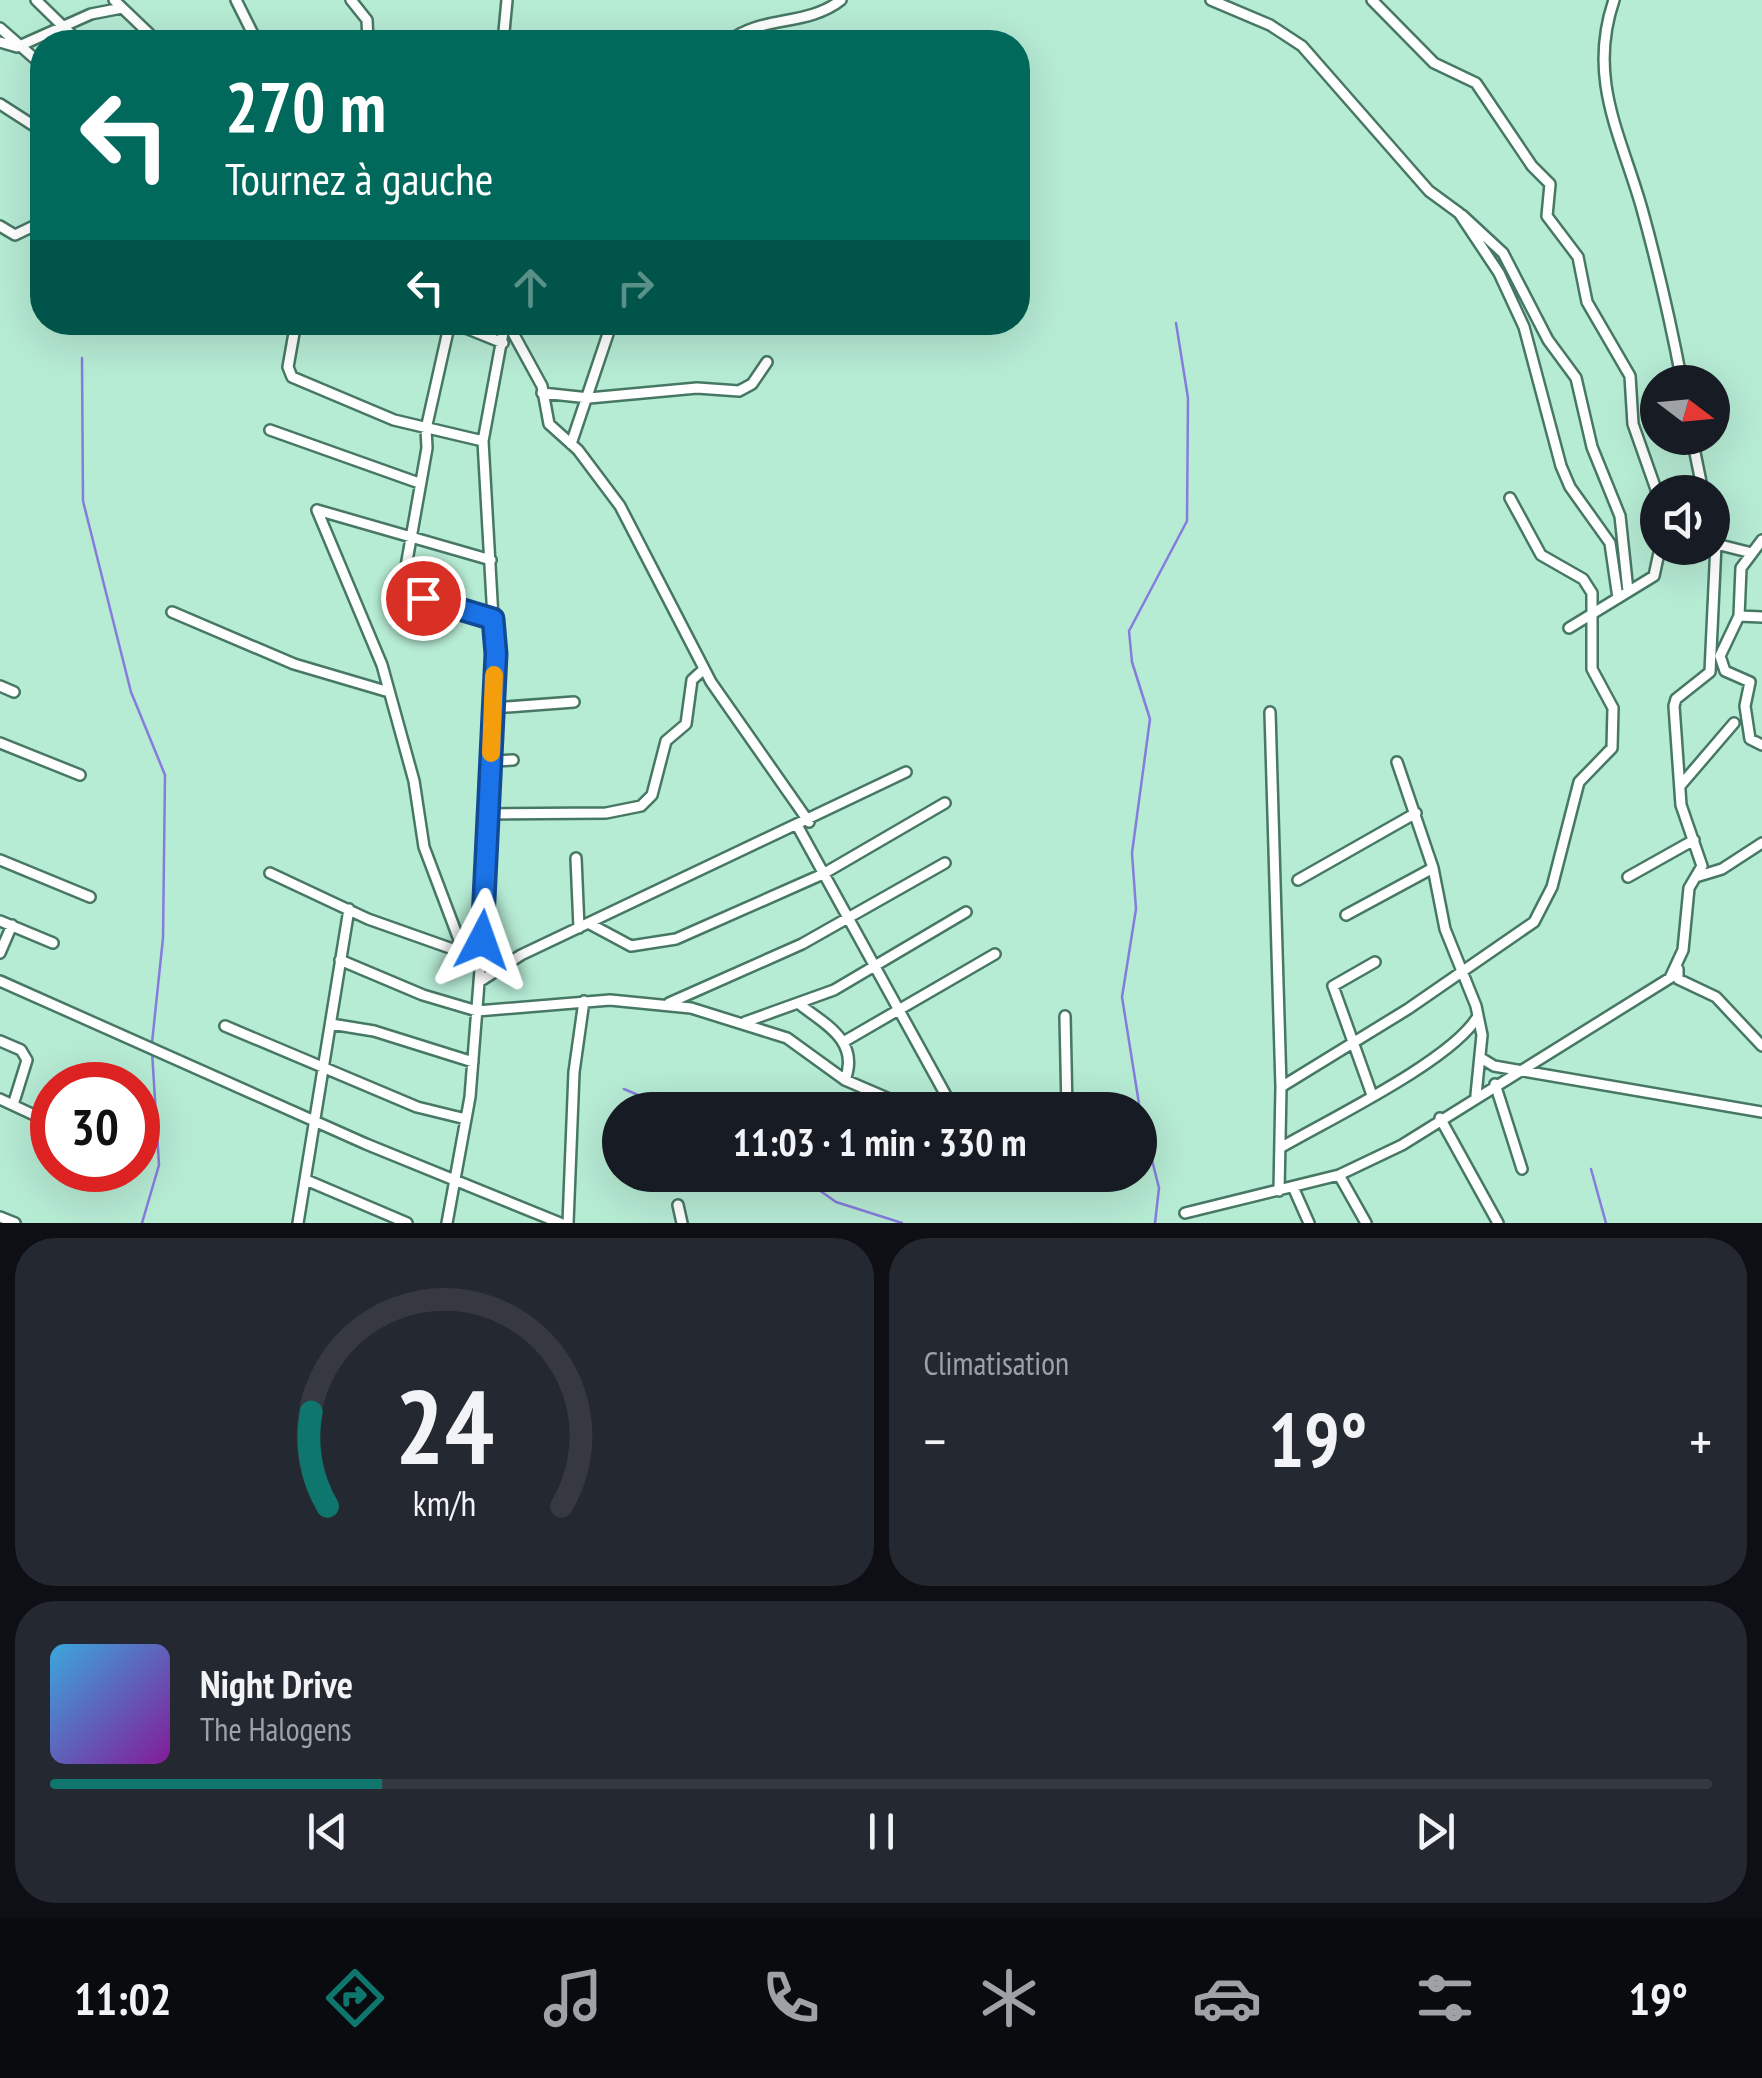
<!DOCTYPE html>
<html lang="fr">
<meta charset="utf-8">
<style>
:root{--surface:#171b24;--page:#242831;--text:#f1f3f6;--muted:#9ea1a6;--line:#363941;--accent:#0f766e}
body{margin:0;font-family:"PT Sans Narrow",sans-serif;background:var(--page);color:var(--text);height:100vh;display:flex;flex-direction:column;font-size:38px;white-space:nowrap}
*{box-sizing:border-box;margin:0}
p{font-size:32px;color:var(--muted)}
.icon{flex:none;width:55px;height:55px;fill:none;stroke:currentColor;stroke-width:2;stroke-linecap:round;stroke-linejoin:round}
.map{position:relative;height:1223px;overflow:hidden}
.details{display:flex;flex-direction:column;gap:15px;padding:15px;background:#0d0f14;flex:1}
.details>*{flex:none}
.top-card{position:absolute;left:30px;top:30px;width:1000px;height:305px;border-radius:40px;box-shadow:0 10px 40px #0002;background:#00695c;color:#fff;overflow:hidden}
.needle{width:65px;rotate:106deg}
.fabs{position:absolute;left:1640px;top:365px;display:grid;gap:20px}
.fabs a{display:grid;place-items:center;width:90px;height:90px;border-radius:50%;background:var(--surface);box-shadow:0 10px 40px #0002;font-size:50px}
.speed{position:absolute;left:30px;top:1062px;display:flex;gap:20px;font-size:50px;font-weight:700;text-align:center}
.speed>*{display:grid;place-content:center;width:130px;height:130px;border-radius:50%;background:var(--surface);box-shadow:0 10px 40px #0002;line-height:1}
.speed .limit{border:15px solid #d22;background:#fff;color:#111}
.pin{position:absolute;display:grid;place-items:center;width:85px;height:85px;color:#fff;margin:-42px;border:5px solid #fff;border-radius:50%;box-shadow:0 2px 10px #0007}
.me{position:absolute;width:110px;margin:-55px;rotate:4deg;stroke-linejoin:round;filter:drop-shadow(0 0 8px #0008)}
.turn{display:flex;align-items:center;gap:35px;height:210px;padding:0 30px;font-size:45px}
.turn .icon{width:130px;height:130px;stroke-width:2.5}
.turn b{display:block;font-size:70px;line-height:85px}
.lanes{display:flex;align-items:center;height:95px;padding:0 30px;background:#0003;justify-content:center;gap:50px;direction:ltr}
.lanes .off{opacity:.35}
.big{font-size:75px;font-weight:600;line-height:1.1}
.details .widget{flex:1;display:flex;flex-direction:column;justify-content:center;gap:15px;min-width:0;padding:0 35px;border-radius:40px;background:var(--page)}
.details .dial{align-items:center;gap:0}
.dial svg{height:260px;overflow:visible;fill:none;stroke:var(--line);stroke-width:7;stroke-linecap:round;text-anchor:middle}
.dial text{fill:var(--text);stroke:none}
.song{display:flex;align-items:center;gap:30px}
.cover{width:120px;height:120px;border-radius:15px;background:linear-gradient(135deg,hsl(200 70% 55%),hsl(290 70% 35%))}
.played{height:10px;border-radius:5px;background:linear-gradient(90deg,var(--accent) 20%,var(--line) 20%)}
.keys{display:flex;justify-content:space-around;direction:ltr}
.heat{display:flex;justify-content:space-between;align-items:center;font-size:55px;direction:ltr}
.details .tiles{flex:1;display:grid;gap:15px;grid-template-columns:1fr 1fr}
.widget:last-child{grid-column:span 2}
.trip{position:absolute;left:602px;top:1092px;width:555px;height:100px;border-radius:50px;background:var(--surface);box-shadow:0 10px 40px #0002;font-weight:600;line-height:100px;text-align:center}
.menu{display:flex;height:160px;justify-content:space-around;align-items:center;background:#090b0e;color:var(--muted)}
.menu .icon{width:70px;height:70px}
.menu .selected{color:var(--accent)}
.menu b{font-size:45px;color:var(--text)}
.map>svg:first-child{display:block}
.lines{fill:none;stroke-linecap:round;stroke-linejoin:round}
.stream{stroke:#867cdc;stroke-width:2.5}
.minor-casing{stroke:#477864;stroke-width:14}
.minor{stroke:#fff;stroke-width:9}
.route-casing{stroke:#114b97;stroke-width:25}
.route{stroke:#1a73e8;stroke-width:18}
.slow{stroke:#f59e0b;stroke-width:18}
</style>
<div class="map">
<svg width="1762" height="1223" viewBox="0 0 1762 1223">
<rect width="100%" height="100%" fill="#b6ebd4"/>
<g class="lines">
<!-- stream -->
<path class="stream" d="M82,358L83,501L131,692L165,775L163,938L152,1043
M624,1089L673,1110
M1140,1110L1122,997L1136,909L1132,853L1150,719L1132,662L1129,631L1187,521L1188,398L1176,323
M1140,1112L1159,1188L1155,1223
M1591,1169L1606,1223
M798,1175L836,1202L902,1223
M142,1223L159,1165L152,1051"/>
<defs>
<path id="minor" d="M36,0L79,42
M114,0L158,42
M236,0L257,42
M351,0L367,20L368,42
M1211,0L1270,25L1302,46L1429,191L1459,213L1499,273L1524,327L1561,466L1570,487L1610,543L1618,598
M1372,0L1434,63L1476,83L1532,166L1550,184L1547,216L1578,257L1587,302L1630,376L1633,424L1658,495
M1614,0C1587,79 1621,135 1642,209C1658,267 1671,324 1682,382
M0,28L42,65
M0,42L17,47L91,14L122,8
M503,42L507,0
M728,42C760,15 807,27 841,0
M0,104L42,131
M1462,215L1503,253L1548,340L1576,378L1592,447L1620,516L1628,591
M0,226L15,235L42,222
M296,322L288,367L292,377L394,420L483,441
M450,322L426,429L427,448L402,589L493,619
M451,322L503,343
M507,322L542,386L549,424L578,450L620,506L711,682L809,822
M542,393L589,398L697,388L739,391L752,384L767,362
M270,430L419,483
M1692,438L1703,492
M571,444L612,322
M317,510L382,665L414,781L424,847L464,953L480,960
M317,510L491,560
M1712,534L1716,544L1752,553
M1762,540L1741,568L1739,616L1720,656L1725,671L1750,682L1745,706L1750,739L1762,745
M172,612L294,664L389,692
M1739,616L1762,617
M1569,628L1654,576L1660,548
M0,686L14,692
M493,708L574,702
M1270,712L1281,1087L1279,1191
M0,743L80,775
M491,761L513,760
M1397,762L1433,868L1445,929L1476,1006L1482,1035L1476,1095
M1680,786L1734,723
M489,814L606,813L641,806L652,795L666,741L686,724L692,680L704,669
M798,827L954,1110
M576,858L579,928
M0,860L90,897
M270,873L368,919L464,953
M1699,876L1722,869L1762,843
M1628,877L1694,840
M1298,880L1416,813
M1346,915L1433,868
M0,921L53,943
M590,924L631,946L676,939L823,874L945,803
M0,953L12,925
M340,960L423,995L477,1011L610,1000L691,1008L787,1038L845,1080L915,1110
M1678,969V979L1716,997L1762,1046
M0,981L366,1144L560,1223
M479,982L521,955L906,772
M669,1003L802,944L945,863
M799,1004C825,1024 860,1041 845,1080
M1065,1016L1067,1110
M745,1022L834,990L966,912
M331,1024L374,1031L473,1062
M225,1026L417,1107L466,1119
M0,1041L21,1050L27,1060L13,1105
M845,1041L995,954
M1481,1058L1494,1066L1762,1112
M1495,1084L1522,1169
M1281,1087L1408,1009L1534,922L1552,887L1579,782L1612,748L1613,708L1592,669V593L1583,579L1541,555L1510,498
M1372,1095L1333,986L1375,962
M0,1099L47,1121
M1440,1118L1498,1223
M1280,1148C1328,1120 1453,1060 1478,1016
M1339,1175L1366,1223
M306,1180L407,1223
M1293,1187L1309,1223
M678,1205L682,1223
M1185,1213L1339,1175L1402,1145L1670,978L1683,950L1689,888L1702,866L1681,805L1674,706L1676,699L1710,672L1716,544L1712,543
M0,1217L15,1223
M298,1223L349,909
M447,1223L470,1097L484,919L495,654L483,441L505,322
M568,1223L574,1072L584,1001"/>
</defs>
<!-- minor casing -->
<use href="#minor" class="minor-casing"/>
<!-- minor -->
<use href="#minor" class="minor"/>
</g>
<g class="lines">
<defs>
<path id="route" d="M423,598L493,619L496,654L482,940"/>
</defs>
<!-- route casing -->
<use href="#route" class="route-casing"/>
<!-- route -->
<use href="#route" class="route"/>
<!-- slow -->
<path class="slow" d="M491,753L494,675"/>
</g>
</svg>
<div class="fabs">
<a><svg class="needle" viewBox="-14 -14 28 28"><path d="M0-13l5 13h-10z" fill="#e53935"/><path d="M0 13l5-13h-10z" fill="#9ea1a6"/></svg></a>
<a><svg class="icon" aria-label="sound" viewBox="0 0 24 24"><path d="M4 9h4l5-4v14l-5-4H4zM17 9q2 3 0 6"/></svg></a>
</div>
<div class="speed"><div class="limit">30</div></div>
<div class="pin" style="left:423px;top:598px;background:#d93025"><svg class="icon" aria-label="arrive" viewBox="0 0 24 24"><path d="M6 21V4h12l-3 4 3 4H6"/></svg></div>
<svg class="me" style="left:482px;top:940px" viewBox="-20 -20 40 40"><path d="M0-17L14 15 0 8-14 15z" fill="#1a73e8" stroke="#fff" stroke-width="4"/></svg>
<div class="trip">11:03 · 1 min · 330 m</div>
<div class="top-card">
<div class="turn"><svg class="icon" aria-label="left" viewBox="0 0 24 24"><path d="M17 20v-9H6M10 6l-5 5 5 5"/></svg><div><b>270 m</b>Tournez à gauche</div></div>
<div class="lanes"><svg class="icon" aria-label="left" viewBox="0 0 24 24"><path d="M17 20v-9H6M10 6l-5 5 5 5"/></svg><svg class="icon off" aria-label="ahead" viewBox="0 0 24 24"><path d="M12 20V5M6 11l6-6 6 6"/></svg><svg class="icon off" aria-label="right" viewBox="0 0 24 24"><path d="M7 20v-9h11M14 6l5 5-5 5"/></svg></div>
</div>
</div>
<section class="details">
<div class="tiles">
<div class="widget dial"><svg viewBox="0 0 100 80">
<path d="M14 69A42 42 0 1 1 86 69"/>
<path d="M14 69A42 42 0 0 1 9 40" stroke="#0f766e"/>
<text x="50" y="56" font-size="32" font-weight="700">24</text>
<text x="50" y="72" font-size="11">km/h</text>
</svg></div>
<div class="widget"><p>Climatisation</p>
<div class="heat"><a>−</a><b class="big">19°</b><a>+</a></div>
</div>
<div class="widget">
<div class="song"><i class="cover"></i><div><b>Night Drive</b><p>The Halogens</p></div></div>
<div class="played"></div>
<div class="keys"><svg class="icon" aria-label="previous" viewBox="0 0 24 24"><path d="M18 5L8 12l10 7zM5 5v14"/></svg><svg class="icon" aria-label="pause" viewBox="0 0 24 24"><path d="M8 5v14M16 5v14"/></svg><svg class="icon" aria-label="next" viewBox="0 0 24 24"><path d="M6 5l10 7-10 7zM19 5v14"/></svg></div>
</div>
</div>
</section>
<nav class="menu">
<b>11:02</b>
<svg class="icon selected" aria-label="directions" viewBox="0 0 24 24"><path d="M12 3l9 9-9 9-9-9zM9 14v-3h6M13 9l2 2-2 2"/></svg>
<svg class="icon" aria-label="music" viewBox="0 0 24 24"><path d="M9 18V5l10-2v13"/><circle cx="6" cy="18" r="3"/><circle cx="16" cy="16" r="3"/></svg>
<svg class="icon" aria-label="phone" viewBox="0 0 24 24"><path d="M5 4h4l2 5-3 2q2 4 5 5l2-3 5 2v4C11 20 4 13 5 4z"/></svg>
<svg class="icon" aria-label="climate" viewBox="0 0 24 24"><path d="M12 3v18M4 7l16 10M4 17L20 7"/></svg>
<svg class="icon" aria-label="car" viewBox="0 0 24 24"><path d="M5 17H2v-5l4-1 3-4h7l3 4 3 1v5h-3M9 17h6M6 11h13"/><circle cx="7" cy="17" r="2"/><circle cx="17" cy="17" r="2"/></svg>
<svg class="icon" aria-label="filters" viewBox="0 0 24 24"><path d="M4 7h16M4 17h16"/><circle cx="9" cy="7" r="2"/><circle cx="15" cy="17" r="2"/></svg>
<b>19°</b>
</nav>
